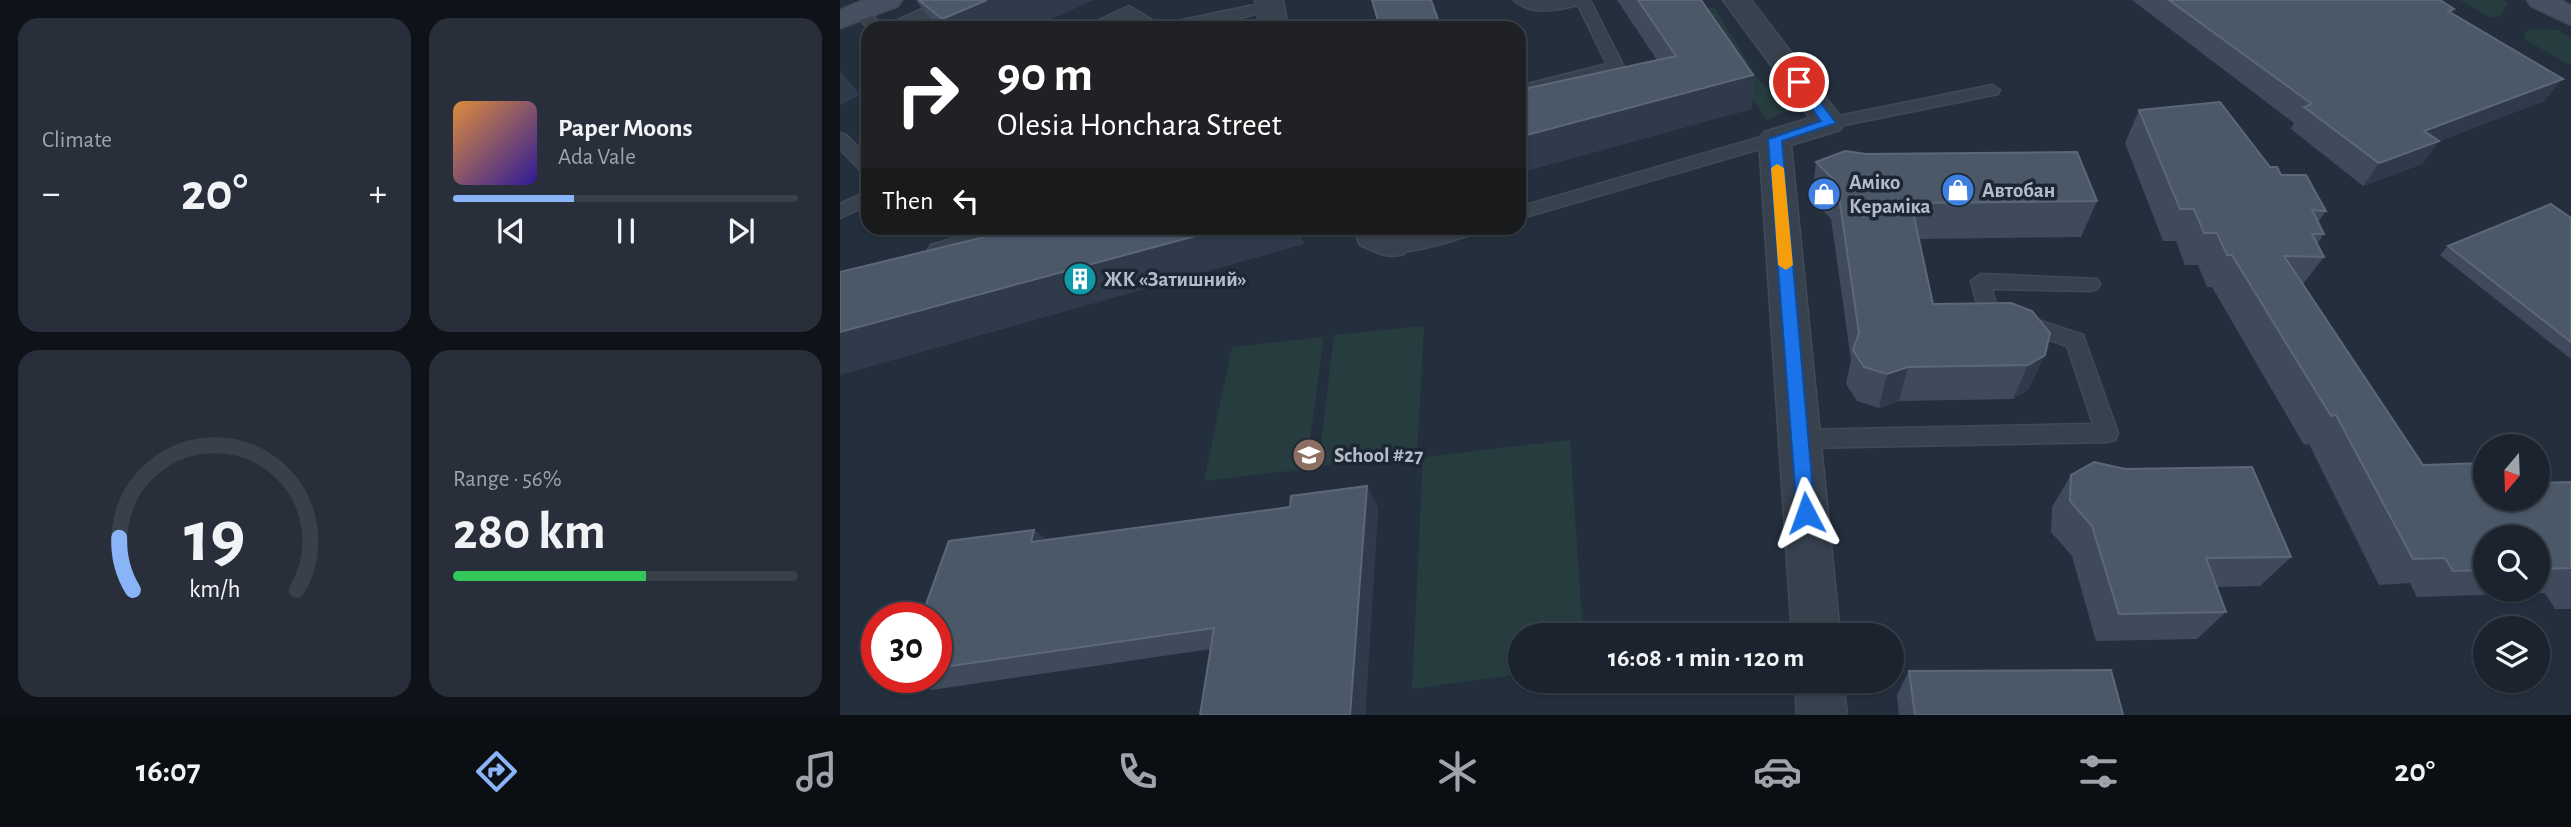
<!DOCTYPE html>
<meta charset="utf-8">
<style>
:root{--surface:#1b232e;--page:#282f3a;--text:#f1f3f6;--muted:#a0a4aa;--line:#39404a;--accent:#8ab4f8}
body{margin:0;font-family:"Alegreya Sans",sans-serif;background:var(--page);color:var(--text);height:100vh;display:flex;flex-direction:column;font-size:26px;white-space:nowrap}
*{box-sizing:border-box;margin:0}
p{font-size:23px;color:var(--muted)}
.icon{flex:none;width:38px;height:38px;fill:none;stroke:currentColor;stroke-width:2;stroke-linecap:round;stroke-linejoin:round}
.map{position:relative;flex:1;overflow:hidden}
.details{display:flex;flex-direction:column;gap:18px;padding:18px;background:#0f1319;width:840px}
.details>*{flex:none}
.banner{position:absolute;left:21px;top:21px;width:665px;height:214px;border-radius:21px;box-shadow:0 2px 5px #0004,0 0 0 2px var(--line);background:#202124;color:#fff;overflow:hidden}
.needle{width:46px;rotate:199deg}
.controls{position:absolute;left:1633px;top:434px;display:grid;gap:14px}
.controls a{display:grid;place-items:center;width:77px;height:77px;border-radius:50%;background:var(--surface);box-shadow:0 2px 5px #0004,0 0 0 2px var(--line);font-size:35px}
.speed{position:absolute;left:21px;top:602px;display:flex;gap:14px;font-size:35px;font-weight:700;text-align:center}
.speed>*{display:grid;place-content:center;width:91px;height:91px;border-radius:50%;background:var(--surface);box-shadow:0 2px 5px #0004,0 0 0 2px var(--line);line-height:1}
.speed .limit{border:10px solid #d22;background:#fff;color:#111}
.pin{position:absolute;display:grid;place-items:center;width:60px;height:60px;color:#fff;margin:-30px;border:4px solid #fff;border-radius:50%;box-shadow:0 2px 7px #0007}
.me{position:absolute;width:77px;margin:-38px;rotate:356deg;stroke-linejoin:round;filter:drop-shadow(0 0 5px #0008)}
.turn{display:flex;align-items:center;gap:24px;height:147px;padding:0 21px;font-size:32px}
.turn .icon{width:91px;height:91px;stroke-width:2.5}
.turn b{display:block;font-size:49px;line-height:60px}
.then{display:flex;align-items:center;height:66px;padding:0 21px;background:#0003;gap:14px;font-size:26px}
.big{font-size:52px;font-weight:700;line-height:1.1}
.details .tile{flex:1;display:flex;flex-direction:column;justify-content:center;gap:10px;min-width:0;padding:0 24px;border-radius:21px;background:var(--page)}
.details .dial{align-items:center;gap:0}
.dial svg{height:182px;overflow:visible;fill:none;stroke:var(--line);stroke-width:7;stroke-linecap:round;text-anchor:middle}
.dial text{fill:var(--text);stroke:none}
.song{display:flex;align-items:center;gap:21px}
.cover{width:84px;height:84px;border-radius:10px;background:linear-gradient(135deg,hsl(30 70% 55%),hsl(250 70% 35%))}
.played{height:7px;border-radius:4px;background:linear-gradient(90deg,var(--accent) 35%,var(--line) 35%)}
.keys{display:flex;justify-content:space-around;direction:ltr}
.heat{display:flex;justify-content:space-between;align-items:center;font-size:38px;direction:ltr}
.charge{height:10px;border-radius:5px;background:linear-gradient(90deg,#34c759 56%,var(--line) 0)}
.details .tiles{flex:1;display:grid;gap:18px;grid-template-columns:repeat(2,1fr)}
.trip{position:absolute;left:668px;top:623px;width:396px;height:70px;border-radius:35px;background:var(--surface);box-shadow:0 2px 5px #0004,0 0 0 2px var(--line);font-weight:700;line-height:70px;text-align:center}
.tabs{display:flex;height:112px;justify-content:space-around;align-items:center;background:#0b0e12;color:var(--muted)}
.tabs .icon{width:49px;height:49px}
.tabs .selected{color:var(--accent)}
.tabs b{font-size:32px;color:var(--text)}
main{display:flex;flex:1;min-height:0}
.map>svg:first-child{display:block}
.green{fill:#263c3f}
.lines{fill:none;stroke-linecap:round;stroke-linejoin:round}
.lane-casing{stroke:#414a57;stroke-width:3}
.street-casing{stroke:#414a57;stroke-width:3}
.secondary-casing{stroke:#414a57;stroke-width:3}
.lane{fill:#38414e;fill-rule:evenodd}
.street{fill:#38414e;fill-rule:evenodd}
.secondary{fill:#465061;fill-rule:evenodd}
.wall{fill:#3f4b5c;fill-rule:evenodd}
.shaded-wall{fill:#2f3b4b}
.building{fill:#4b5868;stroke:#5c6777;stroke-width:2}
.route{fill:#1a73e8;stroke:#114b97;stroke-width:2}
.slow{fill:#f59e0b}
.labels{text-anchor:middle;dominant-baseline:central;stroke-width:7;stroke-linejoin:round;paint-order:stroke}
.poi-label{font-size:21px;font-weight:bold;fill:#b4bcc9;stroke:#1d2633;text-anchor:start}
</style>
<main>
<section class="details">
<div class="tiles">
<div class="tile"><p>Climate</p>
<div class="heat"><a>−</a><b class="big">20°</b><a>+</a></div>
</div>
<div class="tile">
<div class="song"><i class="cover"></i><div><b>Paper Moons</b><p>Ada Vale</p></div></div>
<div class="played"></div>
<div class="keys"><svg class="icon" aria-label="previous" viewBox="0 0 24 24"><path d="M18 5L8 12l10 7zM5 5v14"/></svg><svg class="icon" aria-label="pause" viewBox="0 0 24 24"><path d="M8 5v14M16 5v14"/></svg><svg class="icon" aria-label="next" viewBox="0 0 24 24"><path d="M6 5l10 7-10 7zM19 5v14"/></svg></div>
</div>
<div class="tile dial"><svg viewBox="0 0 100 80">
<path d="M14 69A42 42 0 1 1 86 69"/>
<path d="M14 69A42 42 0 0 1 8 46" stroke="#8ab4f8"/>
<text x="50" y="56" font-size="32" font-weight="700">19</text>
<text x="50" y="72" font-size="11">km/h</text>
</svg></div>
<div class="tile"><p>Range · 56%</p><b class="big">280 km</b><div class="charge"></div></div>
</div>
</section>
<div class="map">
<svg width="1731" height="715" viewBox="0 0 1731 715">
<rect width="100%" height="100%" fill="#242f3e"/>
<!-- green -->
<path class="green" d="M1620,0H1663L1668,3L1661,16L1651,18Z
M874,7L918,79L949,110L927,120L852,12Z
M1692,29L1718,30L1731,38V66L1684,39L1685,32Z
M584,326L577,455L478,466L494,335Z
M484,337L466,469L364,481L392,347Z
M730,440L743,635H681V674L572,689L583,457Z"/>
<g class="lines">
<defs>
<path id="lane" d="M102,0H122L63,28H28L11,12L14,9H24L44,26Z
M674,0H750L784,67L782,70L679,96V86L767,64L738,5C718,10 690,16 674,0Z
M429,2L434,3V9C390,20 328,43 288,17L263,28H242L289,6L316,22H333Z
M1152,85L1160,90L1158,94L989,128L981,123L989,118Z
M0,133L6,135L28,157V174L22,172L0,149Z
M935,133L941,135L944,139L941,143L679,219V207Z
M28,191V205L0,218V204Z
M149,228H178L176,233L98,257L88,250L91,245Z
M608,228H639L637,233C619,238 553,263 542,245L552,238L574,237Z
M1141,274L1257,279L1260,284L1257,289L1250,291L1152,289L1156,306L1243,335L1278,433L1275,440L1267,442L960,448L952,446L949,439L952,432L960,430L1253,424L1227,346L1140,316L1131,281Z"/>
<path id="street" d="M415,0H443L448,28H420Z
M883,0H911L1005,123L1000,130L951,145L1000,635H952L919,139L924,132L970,118Z
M513,228C533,226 558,225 569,245L564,254C547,259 536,252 520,245Z
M955,681H1003L1007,715H957Z"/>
<path id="secondary" d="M24,0H62L58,6L0,28V10Z
M1687,0H1721L1731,6V25L1691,6Z"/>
</defs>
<!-- lane casing -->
<use href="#lane" class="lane-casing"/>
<!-- street casing -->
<use href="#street" class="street-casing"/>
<!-- secondary casing -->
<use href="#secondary" class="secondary-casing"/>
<!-- lane -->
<use href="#lane" class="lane"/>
<!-- street -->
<use href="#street" class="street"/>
<!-- secondary -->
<use href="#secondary" class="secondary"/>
</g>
<!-- wall -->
<path class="wall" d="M76,0H253L190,28H96Z
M777,0H861L913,75L912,109L817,60Z
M1292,0H1600L1614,9L1612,13L1704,101L1599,141L1582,164L1523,186L1451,129L1454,123Z
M1299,110L1430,167L1486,211L1478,222L1484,234L1477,244L1484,257L1463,284L1583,465L1645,499L1731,482V609H1715L1705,593L1577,597L1570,583L1539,585L1469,444L1464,445L1372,287H1367L1358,265H1345L1336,241H1323L1285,143ZM1645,537H1698V590H1645Z
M976,162L1257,201L1241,237L1079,239L1093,304L1192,311L1189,389L1173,399L1059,401L1039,408L1017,401L1006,384L1011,360L991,219L972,199Z
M1731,218V359L1600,255L1608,246Z
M1231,475L1451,557L1420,586L1376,587L1386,612L1357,639L1256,641L1232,556L1211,532L1212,507Z
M538,507L525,715H360L371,649L91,690L67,677H96V618L194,530L206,539Z
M1069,671L1283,715H1059L1057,695Z"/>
<!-- shaded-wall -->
<path class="shaded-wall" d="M147,0H253L190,28H109L102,19Z
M0,71L20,95L0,105Z
M913,75L912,109L679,173V137Z
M1723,79L1704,101L1576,150L1599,141L1582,164L1523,186L1539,163L1584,131Z
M385,228H459L464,244L0,375V332Z
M1205,355L1189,389L1173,399L1188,365Z
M1068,367L1059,401L1039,408L1047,374Z
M527,486L538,507L525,715H510Z
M194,530L218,549L191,542Z"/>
<!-- building -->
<path class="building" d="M79,0H147L102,19Z
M532,0H591L601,28H540Z
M798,0H861L913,75L679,137V90L836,56Z
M1329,0H1600L1614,9L1608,11L1723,79L1584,131L1599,141L1539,163L1464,107L1472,104Z
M1380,102L1430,167H1437L1441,175H1466L1486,211L1472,210L1484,234H1472L1484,257L1444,256L1583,465L1645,463V499H1698V483L1731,482V568L1698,569V537H1645V570L1613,571L1605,558L1573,559L1496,415L1491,416L1392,255H1387L1377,233H1364L1354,209H1340L1299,110Z
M1005,151L1026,154L1237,152L1257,201L1071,203L1093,304L1171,303L1192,311L1210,333L1205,355L1188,365L1068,367L1047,374L1024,367L1013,350L1019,333L997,183L976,162Z
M1711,204L1731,218V342L1608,246Z
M182,228H385L0,332V272Z
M1254,462L1285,469L1412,467L1451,557L1366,558L1386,612L1279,614L1252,526L1230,501L1231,475Z
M527,486L510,715H360L374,628L96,668V618H81L109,541L194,530L191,542L450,507L451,496Z
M1271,670L1283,715H1075L1069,671Z"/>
<!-- route -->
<path class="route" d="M954,80H963L996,123L942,141L975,513L973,518L966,521L960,518L957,513L928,139L981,121L952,82Z"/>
<!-- slow -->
<path class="slow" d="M937,164L944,168L953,265L946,270L938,265L931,168Z"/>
<!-- icons -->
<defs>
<symbol id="shop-disc" viewBox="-11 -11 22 22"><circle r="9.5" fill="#3f7fe0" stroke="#1d2633"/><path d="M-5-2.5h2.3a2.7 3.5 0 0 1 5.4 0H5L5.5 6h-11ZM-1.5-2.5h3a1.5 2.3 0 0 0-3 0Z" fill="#fff"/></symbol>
<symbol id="building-disc" viewBox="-11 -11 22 22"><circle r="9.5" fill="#0f9aa8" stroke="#1d2633"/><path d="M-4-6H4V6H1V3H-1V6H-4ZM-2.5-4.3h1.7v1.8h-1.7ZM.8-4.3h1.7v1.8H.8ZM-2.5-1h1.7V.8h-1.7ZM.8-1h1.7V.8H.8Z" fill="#fff"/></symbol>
<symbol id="school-disc" viewBox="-11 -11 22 22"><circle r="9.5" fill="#8d6e63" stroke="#1d2633"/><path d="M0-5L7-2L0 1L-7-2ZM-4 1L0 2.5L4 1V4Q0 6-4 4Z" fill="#fff"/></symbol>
</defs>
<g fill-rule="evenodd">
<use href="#shop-disc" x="1099" y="171" width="38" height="38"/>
<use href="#shop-disc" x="965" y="175" width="38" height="38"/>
<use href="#building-disc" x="221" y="260" width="38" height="38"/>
<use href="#school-disc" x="450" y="436" width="38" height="38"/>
</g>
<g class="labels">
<!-- poi labels -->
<g class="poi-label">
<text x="1009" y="182">Аміко<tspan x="1009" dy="24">Кераміка</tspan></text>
<text x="1142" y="190">Автобан</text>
<text x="264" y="279">ЖК «Затишний»</text>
<text x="494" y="455">School #27</text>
</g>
</g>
</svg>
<div class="controls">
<a><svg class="needle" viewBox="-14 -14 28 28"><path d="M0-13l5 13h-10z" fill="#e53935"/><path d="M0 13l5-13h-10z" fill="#a0a4aa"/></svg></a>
<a><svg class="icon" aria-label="search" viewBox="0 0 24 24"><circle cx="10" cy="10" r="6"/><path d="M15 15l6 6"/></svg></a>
<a><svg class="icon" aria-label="layers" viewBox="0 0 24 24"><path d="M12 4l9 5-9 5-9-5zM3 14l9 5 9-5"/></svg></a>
</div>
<div class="speed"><div class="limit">30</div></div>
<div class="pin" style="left:959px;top:82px;background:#d93025"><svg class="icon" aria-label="arrive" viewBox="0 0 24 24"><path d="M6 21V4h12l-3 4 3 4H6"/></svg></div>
<svg class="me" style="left:966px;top:513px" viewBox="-20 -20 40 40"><path d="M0-17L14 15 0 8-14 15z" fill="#1a73e8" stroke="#fff" stroke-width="4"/></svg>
<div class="trip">16:08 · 1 min · 120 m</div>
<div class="banner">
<div class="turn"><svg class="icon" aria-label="right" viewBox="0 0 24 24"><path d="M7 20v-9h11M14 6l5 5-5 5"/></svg><div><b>90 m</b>Olesia Honchara Street</div></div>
<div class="then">Then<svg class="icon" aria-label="left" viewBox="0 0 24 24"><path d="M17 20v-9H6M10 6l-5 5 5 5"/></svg></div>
</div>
</div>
</main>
<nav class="tabs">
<b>16:07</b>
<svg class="icon selected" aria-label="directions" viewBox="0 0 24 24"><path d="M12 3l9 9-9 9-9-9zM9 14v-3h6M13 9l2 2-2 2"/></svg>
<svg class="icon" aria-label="music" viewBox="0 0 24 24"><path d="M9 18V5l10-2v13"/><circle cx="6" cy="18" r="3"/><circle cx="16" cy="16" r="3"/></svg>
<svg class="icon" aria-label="phone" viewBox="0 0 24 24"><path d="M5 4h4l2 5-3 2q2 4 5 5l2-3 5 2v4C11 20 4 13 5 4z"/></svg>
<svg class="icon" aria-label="climate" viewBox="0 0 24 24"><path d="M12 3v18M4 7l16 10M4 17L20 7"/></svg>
<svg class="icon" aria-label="car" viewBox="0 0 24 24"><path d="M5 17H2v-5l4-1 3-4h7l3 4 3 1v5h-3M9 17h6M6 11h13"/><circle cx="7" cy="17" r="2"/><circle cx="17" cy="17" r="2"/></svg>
<svg class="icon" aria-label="filters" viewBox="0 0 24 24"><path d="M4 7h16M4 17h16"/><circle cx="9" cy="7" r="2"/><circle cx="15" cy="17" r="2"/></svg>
<b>20°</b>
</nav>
